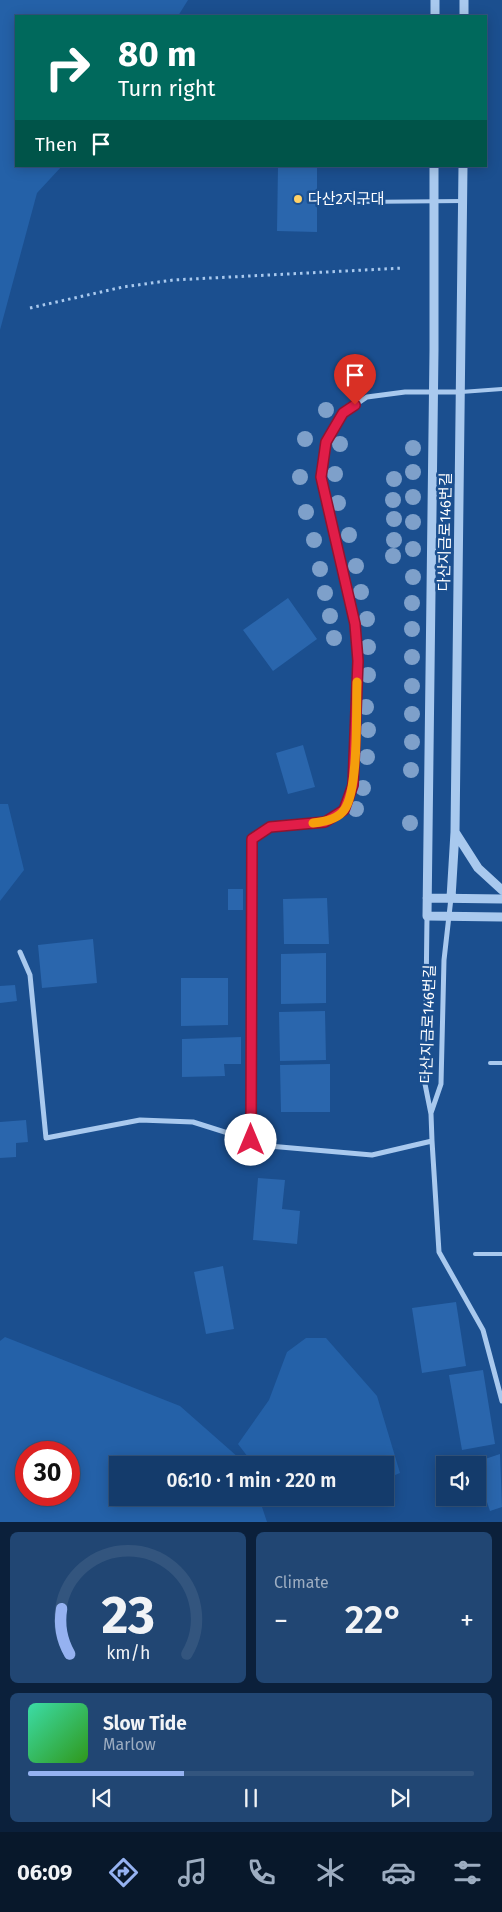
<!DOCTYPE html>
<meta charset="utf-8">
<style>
:root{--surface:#143b6b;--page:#214673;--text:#f1f3f6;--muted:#9dadc1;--line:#33557e;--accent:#95b2f1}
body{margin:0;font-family:"Fira Sans","Noto Sans KR",sans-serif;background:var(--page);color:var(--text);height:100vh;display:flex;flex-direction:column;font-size:19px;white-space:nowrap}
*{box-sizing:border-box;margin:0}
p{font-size:16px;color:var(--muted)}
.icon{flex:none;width:28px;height:28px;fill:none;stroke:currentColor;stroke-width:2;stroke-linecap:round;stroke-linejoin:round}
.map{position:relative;height:1522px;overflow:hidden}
.panel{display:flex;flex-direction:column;gap:10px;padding:10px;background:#0b203b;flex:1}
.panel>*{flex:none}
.guide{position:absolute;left:15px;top:15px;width:472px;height:152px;border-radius:0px;box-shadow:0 2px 12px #0003,0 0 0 1px var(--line);background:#00695c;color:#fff;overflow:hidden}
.tools{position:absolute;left:436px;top:1456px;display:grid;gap:10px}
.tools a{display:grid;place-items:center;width:50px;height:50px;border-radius:0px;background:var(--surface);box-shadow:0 2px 12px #0003,0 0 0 1px var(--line);font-size:25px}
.speed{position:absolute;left:15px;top:1441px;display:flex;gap:10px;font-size:25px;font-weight:700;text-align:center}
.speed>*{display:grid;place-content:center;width:65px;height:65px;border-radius:50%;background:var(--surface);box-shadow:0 2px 12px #0003,0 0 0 1px var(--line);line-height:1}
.speed .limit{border:8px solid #d22;background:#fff;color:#111}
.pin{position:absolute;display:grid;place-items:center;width:42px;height:42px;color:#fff;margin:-51px -21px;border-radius:50% 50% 50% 0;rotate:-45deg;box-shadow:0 0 5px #0007}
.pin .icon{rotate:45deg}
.me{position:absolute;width:55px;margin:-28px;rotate:0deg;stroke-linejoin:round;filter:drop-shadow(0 0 4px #0008)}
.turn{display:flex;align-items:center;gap:18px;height:105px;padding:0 20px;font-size:22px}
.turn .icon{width:65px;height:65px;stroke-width:2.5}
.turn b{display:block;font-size:35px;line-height:42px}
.then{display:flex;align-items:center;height:48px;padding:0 20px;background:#0003;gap:10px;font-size:19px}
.big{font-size:38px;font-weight:600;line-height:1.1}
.panel .card{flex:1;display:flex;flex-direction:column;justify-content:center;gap:8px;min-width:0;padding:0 18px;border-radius:8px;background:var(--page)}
.panel .dial{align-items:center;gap:0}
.dial svg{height:130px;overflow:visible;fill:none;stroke:var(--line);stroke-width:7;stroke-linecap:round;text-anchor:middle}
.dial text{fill:var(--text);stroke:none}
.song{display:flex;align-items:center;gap:15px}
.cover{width:60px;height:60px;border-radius:8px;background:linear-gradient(135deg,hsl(160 70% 55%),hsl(110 70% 35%))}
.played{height:5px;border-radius:2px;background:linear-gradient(90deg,var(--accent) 35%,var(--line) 35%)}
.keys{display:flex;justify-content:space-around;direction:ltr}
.heat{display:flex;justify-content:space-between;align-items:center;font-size:28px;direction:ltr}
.panel .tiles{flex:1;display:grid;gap:10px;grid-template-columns:1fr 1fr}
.card:last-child{grid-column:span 2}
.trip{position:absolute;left:109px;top:1456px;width:285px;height:50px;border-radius:0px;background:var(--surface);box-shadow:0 2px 12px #0003,0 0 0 1px var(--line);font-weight:600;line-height:50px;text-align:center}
.tab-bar{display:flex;height:80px;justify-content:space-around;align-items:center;background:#08182b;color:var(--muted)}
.tab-bar .icon{width:35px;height:35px}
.tab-bar .selected{color:var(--accent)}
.tab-bar b{font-size:22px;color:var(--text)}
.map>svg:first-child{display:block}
.green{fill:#2461a8;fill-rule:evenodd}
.building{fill:#2a66ad}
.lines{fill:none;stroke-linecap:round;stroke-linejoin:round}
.path{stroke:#a9c9ee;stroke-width:3;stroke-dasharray:2.5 4;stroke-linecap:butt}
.service{stroke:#a9c9ee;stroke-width:4}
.minor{stroke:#a9c9ee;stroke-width:5}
.tertiary{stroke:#a9c9ee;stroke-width:9}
.tree{fill:#7ea0ca}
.route-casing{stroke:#92132f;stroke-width:12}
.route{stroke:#e11d48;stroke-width:9}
.slow{stroke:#f59e0b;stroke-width:9}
.poi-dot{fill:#ffd166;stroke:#1b4f8f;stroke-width:2}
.labels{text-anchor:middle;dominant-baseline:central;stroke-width:5;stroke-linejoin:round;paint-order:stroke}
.poi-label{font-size:15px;fill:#fff;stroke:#1b4f8f;text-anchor:start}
.street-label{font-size:15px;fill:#fff;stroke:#1b4f8f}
</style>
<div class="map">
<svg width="502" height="1522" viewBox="0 0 502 1522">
<rect width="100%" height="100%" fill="#1b4f8f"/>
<!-- green -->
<path class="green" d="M0,0H188L178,16H16V166H62L37,193L0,330Z
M0,804H8L24,870L0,901Z
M5,1337L180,1406L247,1465H118V1498H259L267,1522H0V1341ZM26,1452H69V1495H26Z
M306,1338H326L377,1396L400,1473L385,1479V1465H254L238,1444L269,1400L287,1352Z"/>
<!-- building -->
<path class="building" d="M278,166H317V232L277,231Z
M288,598L317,639L273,671L243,630Z
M303,745L315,787L288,794L276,753Z
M228,889H243V910H228Z
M327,898L329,944H284L283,899Z
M93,939L97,983L42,988L38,945Z
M326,953V1003L281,1004V954Z
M181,978H228V1025L181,1026Z
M15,985L17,1001L0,1003V986Z
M325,1011L326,1060L280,1061L279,1012Z
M241,1037V1064H224L225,1076L182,1077V1039Z
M330,1064V1112H281L280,1065Z
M26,1120L28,1142L16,1143V1157L0,1158V1122Z
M258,1178L285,1180L282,1209L300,1211L297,1244L253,1240Z
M223,1266L234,1329L206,1334L194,1272Z
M456,1302L466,1366L422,1373L412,1308Z
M483,1370L495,1444L462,1450L449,1375Z
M500,1454L502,1507L490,1511L478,1475V1465L473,1463Z"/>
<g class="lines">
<!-- path -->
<path class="path" d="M30,308L123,287L173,280L403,268"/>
<!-- service -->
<path class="service" d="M353,202L463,201
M461,392L502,389
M490,1063H502
M475,1254H502"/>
<!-- minor -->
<path class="minor" d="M20,952L30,975L46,1138L140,1120L193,1122L269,1146L372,1155L432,1141L431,1114L425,1084L427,916
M431,1113L441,1084L444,960L451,898
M251,1140L252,839L270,827L325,822L344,810L353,785L358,661L355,624L321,477L326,442L343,413L367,397L405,392H461
M432,1141L439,1252L483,1330L502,1401"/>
<!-- tertiary -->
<path class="tertiary" d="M435,16V0
M464,16V0
M434,166V350L427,916L502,917
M455,832L478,868L502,890
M427,898L502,899
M451,898L455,832L463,166"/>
</g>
<!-- trees -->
<g class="tree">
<circle cx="326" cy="410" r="8"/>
<circle cx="305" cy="439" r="8"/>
<circle cx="340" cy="444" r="8"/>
<circle cx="413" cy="448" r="8"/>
<circle cx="413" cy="472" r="8"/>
<circle cx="335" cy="474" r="8"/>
<circle cx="300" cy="477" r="8"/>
<circle cx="394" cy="479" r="8"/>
<circle cx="413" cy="497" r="8"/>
<circle cx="393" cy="500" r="8"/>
<circle cx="338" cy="503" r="8"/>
<circle cx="306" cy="512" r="8"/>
<circle cx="394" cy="519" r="8"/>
<circle cx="413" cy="522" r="8"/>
<circle cx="349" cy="535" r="8"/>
<circle cx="314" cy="540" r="8"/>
<circle cx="394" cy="540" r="8"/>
<circle cx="413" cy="549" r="8"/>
<circle cx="393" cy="556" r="8"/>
<circle cx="356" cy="566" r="8"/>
<circle cx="320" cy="569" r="8"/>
<circle cx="413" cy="577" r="8"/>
<circle cx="361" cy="592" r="8"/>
<circle cx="325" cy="593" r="8"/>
<circle cx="412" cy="603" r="8"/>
<circle cx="330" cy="616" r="8"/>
<circle cx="367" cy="619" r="8"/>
<circle cx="412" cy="629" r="8"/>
<circle cx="334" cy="638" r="8"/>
<circle cx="368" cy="647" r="8"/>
<circle cx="412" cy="657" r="8"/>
<circle cx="368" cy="675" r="8"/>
<circle cx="412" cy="686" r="8"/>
<circle cx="366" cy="707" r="8"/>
<circle cx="412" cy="714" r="8"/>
<circle cx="368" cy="730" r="8"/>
<circle cx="412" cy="742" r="8"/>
<circle cx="367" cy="757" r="8"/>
<circle cx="411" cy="770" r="8"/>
<circle cx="363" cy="788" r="8"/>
<circle cx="356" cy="809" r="8"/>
<circle cx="410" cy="823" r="8"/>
</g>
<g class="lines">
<defs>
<path id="route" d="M251,1140L252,839L270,827L325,822L344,810L353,785L358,661L355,624L321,477L326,442L343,413L355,405"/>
</defs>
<!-- route casing -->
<use href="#route" class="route-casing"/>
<!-- route -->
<use href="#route" class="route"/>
<!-- slow -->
<path class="slow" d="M313,823C323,822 338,819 344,810C359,791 356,709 357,682"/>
</g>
<!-- markers -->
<circle class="poi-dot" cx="298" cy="199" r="5"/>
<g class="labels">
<!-- poi labels -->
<g class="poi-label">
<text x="308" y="199">다산2지구대</text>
</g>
<!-- street labels -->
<g class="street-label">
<text transform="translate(445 532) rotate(-89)">다산지금로146번길</text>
<text transform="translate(428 1024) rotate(-88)">다산지금로146번길</text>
</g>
</g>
</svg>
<div class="tools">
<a><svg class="icon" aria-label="sound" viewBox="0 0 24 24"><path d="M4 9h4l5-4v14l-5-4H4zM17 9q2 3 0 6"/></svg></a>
</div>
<div class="speed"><div class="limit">30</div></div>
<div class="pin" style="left:355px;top:405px;background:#d93025"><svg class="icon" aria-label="arrive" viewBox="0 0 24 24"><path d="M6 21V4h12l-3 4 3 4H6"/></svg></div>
<svg class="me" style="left:251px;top:1140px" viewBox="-20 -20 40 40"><circle r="19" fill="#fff"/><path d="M0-13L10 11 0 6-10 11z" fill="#e11d48"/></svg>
<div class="trip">06:10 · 1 min · 220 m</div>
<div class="guide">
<div class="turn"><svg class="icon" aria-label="right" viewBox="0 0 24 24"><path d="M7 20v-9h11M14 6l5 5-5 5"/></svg><div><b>80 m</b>Turn right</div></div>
<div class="then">Then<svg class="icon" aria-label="arrive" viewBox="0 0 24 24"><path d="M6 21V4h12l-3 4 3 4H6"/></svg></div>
</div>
</div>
<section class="panel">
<div class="tiles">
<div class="card dial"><svg viewBox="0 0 100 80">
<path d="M14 69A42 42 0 1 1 86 69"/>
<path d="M14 69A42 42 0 0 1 9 41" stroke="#95b2f1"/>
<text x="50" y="56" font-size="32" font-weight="700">23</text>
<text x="50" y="72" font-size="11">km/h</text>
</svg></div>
<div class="card"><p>Climate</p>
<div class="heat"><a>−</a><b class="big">22°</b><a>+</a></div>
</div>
<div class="card">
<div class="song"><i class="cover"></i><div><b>Slow Tide</b><p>Marlow</p></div></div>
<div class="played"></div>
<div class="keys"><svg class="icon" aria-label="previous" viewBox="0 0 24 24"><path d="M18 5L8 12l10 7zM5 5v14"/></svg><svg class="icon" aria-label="pause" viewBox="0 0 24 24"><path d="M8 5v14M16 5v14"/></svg><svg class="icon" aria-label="next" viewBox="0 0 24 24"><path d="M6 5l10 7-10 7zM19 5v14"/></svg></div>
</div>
</div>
</section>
<nav class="tab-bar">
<b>06:09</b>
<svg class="icon selected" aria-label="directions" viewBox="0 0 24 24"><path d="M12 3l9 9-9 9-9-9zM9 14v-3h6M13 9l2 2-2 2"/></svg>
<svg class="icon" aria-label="music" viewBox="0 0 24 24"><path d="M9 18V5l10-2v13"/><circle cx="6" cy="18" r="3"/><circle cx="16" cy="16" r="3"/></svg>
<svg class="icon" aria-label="phone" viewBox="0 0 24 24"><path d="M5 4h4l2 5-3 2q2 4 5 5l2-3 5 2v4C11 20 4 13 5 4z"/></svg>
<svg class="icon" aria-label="climate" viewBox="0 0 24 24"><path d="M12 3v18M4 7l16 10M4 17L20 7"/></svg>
<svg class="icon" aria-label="car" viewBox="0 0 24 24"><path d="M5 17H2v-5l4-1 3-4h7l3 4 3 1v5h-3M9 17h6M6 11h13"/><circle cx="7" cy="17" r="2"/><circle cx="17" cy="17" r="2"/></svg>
<svg class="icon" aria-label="filters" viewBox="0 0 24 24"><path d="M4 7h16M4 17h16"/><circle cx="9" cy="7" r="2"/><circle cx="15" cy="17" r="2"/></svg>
</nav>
